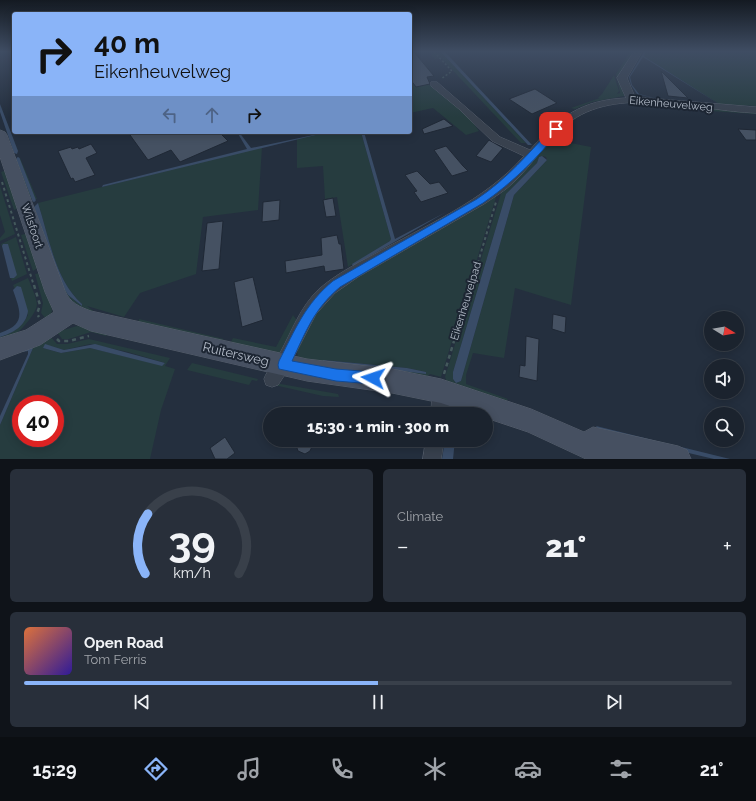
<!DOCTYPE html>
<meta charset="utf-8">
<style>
:root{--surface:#1b232e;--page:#282f3a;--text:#f1f3f6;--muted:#a0a4aa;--line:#39404a;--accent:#8ab4f8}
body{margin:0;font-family:Raleway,sans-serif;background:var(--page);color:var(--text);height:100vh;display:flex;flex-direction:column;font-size:15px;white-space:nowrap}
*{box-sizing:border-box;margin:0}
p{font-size:13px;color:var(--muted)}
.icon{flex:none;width:22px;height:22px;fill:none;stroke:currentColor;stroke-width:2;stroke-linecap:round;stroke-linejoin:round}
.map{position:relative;height:459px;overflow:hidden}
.panel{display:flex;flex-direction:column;gap:10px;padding:10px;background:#0f1319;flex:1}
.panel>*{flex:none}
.guide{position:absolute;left:12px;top:12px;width:400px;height:122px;border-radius:4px;box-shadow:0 2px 10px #0003,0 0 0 1px var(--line);background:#8ab4f8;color:#111;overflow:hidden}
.needle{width:26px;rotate:101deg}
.fabs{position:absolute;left:704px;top:311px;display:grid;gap:8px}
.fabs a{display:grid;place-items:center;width:40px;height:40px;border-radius:50%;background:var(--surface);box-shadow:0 2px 10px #0003,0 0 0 1px var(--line);font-size:20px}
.speed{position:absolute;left:12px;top:395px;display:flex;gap:8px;font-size:20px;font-weight:700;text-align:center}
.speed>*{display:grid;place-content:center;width:52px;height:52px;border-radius:50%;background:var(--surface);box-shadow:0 2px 10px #0003,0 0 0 1px var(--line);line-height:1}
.speed .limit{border:6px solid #d22;background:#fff;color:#111}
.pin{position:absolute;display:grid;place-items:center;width:34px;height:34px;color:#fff;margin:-17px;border-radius:8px;box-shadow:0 2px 6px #0006}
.me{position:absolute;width:44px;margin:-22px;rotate:275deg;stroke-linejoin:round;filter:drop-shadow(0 0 3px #0008)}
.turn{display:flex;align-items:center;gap:14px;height:84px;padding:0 16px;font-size:18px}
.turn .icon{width:52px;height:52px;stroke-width:2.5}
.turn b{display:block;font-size:28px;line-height:34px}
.lanes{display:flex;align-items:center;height:38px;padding:0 16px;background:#0003;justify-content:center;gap:20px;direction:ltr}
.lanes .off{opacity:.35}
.big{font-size:30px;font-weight:800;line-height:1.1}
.panel .tile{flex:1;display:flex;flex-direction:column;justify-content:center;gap:6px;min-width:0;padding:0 14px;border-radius:6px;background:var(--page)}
.panel .dial{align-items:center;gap:0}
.dial svg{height:104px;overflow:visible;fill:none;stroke:var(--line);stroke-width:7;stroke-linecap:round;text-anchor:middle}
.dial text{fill:var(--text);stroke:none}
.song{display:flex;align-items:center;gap:12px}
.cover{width:48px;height:48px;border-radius:6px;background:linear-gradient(135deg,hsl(20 70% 55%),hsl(250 70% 35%))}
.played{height:4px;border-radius:2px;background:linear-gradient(90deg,var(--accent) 50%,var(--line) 50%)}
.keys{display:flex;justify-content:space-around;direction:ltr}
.heat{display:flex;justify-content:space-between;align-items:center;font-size:22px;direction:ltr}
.panel .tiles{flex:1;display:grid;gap:10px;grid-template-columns:1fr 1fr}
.tile:last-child{grid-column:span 2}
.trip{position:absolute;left:263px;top:407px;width:230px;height:40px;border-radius:20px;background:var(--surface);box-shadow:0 2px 10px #0003,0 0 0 1px var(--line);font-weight:800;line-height:40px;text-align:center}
.dock{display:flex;height:64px;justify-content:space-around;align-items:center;background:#0b0e12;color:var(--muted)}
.dock .icon{width:28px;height:28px}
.dock .active{color:var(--accent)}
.dock b{font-size:18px;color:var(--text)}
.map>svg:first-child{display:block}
.green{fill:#263c3f;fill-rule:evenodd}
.water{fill:#394c67}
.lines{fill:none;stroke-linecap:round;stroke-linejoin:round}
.stream-far1{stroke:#394c67;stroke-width:2.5}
.stream{stroke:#394c67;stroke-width:3.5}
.building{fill:#455162;stroke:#1f2835}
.street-casing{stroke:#565f6c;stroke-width:1}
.secondary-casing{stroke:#565f6c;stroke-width:1}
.path-far2{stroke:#44595c;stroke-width:1.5;stroke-dasharray:2 2;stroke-linecap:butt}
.path-far1{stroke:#44595c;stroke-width:2;stroke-dasharray:3 3;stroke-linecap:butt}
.path{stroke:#44595c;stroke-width:2.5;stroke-dasharray:4 4;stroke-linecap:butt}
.street{fill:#38414e;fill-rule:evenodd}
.secondary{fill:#465061;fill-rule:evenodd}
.route{fill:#1a73e8;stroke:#114b97}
.labels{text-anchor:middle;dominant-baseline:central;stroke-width:4;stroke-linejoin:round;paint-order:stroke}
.street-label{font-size:11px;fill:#b4bcc9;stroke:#1d2633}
.near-street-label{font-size:13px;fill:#b4bcc9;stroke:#1d2633}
</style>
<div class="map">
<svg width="756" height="459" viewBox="0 0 756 459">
<rect width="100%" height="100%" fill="#242f3e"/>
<!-- green -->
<path class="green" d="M429,52H441L526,143H521L441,58L435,59Z
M630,52H635L622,71L624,96L592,102L575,109L571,108L600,98H598L602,94L614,75L619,91L617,94L620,93L616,74Z
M646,52H756V106L719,104L645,57L644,56Z
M418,76L467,115L479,131L466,135L433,108L410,113V78Z
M634,101L756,112V114C736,113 714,111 696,110C658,107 606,89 573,121L574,122L566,126L545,151L555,140L591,147L571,305L515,288L504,358L473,353L466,375V384L508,399L503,403L448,385L445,377L502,190L575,116L597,105ZM542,156L546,157L547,160L514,195L461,381L456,383L453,379V372L506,194L537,163L539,157Z
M328,132H361L391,239L390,241L348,267L337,197L325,199L323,166L297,168V139Z
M262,147L258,210L203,217L196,274L140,293L124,317L87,306L97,314L80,309L64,296L34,207L68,295L82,306V304C55,280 49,237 38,203Z
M20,158L37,199H28L15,160Z
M4,171H7L19,208L14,210L1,172Z
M0,186L15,234L0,241V238L5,232L0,215Z
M497,194L441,377L430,374L425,380L298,359L297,349L309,321L338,287ZM323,360L407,368L426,372L407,371L323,361Z
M28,233L39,267L33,271L21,235Z
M16,237L27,274L12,281L11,278H15L1,244Z
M41,273L51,303L52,311L48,321L41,313L43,303L35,274Z
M28,278C31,286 36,296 37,304C37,316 10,342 0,345V337C12,333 22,327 28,315L13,285Z
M293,315L298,322C278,365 276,359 233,348L231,342L233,338L276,347Z
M139,319L224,339L222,341L138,326Z
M77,326L109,332L106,336L91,332L69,339H62L57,332Z
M50,336L57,344H67L89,339L170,358L165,366L175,369L161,410L150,459H0V425L33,348L7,357L0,354ZM90,344L128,352L165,363L162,365L90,348L61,353L43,348L51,346L64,350ZM21,404H55V438H21Z
M192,363L258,379L257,381L252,380L249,385L187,370Z
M275,383L338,394L339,397L323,396L274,385Z"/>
<!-- water -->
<path class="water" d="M441,52H445L532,145H528Z
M644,52H646L644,56L645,57L719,104L643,57L630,77L632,85L639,94L659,99L637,94L631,85L629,77Z
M0,104L18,151L17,154L14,153L0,112Z
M237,132H239L251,148L328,132L102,187L103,185L247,149Z
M361,132H364L395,239L446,212L353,266L352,264L390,241L391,239Z
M542,156L547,160L514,195L461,381L456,383L453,379V372L506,194L537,163L539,157Z
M38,203C49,237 55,280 82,304V306L68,295L63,287L34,207Z
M3,244H8L17,275L14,278H10L2,246Z
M17,286L21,287L28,311C26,326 13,333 0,337V333C27,324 20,311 13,290Z
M45,344L64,350L95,344L165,363L162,366L90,348L61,353L43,348Z
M31,347L33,348L0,425V416L28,354V351L22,352Z
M323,360L407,368L426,372V374L323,361Z
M596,426L730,459H714L600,432Z
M445,440H455L453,459H442Z"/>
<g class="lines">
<!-- stream-far1 -->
<path class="stream-far1" d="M681,107L701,110"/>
<!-- stream -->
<path class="stream" d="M18,159L34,200"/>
</g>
<!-- building -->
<path class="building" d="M410,52H414L434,76L427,77L430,84L416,87L410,79Z
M661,71L688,98L668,96Z
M535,89L557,103L532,114L509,99Z
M444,119L453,126L424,134L422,129Z
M738,129L756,130V140H746Z
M138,132H219L228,141L180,162L171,150L148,160L130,135Z
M489,140L503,148L491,162L476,156Z
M91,144L97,153L86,158L95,175L75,182L73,178L71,179L58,151L71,147L72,149L78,147L79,149Z
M446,146L463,166L468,171L452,176L434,150Z
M417,171L430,184L439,182L448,193L421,202L414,192L417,191L405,175Z
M333,198L336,216L326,217L323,200Z
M280,200L279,220L262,222L263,202Z
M223,221L219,269L202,271L207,223Z
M337,235L339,244H341L344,269L325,272L324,266L286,273L285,261L322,255L321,238Z
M253,277L263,320L242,327L234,282Z
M553,314L566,317L565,333L552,329Z
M526,336L539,339L537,381L519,377L520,365L525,366Z
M225,437L235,453L227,459H215L210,448Z
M298,440H315L310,451L305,454L298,451L296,445Z"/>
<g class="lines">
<defs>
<path id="street" d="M634,52H642L627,78L635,97L756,107V113C698,111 616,84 567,124C546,141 533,164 514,182C505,191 494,197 484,204L358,277L335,293L316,314L284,376L278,385L272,387L266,385L264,379C267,370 275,362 280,353C292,331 300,307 319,289C335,275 354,265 373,255C424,226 485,201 524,156L492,141L459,109L431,86V82H437L500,137L530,150C558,117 582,100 626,98L617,78Z
M441,382L447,385L450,391L449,414H431L432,391L435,385Z
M426,440H444L441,459H423Z"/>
<path id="secondary" d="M0,130L5,132L7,135L65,291C70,303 80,307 91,311L307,359L392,369L441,379L531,409L584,432L593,427L678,446L687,450L691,459H586L528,432L486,418V414H474L441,403L392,393L307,381L91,331L73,323L40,345L0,360V338L26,330L54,312L45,292L0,157Z"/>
</defs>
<!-- street casing -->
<use href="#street" class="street-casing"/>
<!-- secondary casing -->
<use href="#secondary" class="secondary-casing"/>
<!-- path-far2 -->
<path class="path-far2" d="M434,52L452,71L441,79"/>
<!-- path-far1 -->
<path class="path-far1" d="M2,182L34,286
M471,286L496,202"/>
<!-- path -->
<path class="path" d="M34,285L40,305L37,314L39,317
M57,339L59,341H69L89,336
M444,374L471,285"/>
<!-- street -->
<use href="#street" class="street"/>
<!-- secondary -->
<use href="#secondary" class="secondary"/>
</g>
<!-- sky -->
<linearGradient id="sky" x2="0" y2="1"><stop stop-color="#141a22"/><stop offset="0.44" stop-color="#3f4d63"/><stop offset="1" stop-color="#3f4d63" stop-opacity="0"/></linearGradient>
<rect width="756" height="117" fill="url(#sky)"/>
<!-- route -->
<path class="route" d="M553,127L560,129C539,157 512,183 483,203L340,287C314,309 306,331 292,361L336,369L373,372L378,374L379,378L378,382L373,384L336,381L279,369L278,365L279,361C295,330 305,304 333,281L477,199C507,179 529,153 553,127Z"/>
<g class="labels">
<!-- street labels -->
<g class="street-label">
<text transform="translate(671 104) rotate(5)">Eikenheuvelweg</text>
<text transform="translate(32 226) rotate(71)">Wilsfoort</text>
<text transform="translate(466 301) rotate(-73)">Eikenheuvelpad</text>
</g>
<!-- near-street labels -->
<g class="near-street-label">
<text transform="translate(236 354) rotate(13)">Ruitersweg</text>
</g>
</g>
</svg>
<div class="fabs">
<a><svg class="needle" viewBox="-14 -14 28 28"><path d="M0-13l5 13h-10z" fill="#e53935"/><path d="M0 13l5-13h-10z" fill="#a0a4aa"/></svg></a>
<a><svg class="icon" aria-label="sound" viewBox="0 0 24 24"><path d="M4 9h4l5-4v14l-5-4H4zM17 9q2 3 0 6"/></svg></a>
<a><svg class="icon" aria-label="search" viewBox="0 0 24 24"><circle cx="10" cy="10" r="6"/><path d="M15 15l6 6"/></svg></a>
</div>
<div class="speed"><div class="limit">40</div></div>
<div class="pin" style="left:556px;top:129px;background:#d93025"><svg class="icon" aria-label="arrive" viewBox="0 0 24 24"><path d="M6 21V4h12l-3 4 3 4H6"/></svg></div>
<svg class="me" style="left:373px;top:378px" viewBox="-20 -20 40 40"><path d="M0-17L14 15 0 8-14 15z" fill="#1a73e8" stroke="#fff" stroke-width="4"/></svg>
<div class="trip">15:30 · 1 min · 300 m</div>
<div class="guide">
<div class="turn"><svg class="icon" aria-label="right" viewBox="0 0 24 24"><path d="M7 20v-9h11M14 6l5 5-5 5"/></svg><div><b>40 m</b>Eikenheuvelweg</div></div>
<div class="lanes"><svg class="icon off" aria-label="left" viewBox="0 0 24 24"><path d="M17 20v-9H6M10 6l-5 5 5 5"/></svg><svg class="icon off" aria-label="ahead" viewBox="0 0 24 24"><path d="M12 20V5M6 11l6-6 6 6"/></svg><svg class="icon" aria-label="right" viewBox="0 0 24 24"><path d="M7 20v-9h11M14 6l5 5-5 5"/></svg></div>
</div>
</div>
<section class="panel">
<div class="tiles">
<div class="tile dial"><svg viewBox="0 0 100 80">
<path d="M14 69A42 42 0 1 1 86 69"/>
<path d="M14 69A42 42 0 0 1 16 23" stroke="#8ab4f8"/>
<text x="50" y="56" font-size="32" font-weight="700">39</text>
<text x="50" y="72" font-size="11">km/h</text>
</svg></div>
<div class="tile"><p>Climate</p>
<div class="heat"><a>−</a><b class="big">21°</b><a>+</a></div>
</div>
<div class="tile">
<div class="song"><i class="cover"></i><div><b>Open Road</b><p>Tom Ferris</p></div></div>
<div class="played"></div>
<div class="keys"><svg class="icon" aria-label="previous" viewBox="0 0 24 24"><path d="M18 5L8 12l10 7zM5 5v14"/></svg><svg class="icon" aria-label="pause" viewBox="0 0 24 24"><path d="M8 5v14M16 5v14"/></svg><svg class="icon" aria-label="next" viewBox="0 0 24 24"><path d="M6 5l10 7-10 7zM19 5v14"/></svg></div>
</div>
</div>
</section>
<nav class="dock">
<b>15:29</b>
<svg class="icon active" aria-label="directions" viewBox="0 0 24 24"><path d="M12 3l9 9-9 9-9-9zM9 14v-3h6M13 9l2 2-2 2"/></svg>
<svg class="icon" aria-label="music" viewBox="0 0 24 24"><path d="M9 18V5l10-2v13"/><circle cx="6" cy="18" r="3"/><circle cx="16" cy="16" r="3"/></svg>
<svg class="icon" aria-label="phone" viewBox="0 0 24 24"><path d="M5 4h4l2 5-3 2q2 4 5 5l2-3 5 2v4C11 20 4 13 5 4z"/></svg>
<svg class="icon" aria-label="climate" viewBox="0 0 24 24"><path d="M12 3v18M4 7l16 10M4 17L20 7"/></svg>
<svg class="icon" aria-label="car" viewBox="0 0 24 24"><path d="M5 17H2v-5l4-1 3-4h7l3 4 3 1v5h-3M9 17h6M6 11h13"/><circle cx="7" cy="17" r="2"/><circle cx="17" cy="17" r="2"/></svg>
<svg class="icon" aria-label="filters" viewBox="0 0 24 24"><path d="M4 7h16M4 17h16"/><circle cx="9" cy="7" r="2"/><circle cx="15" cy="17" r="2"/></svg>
<b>21°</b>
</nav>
